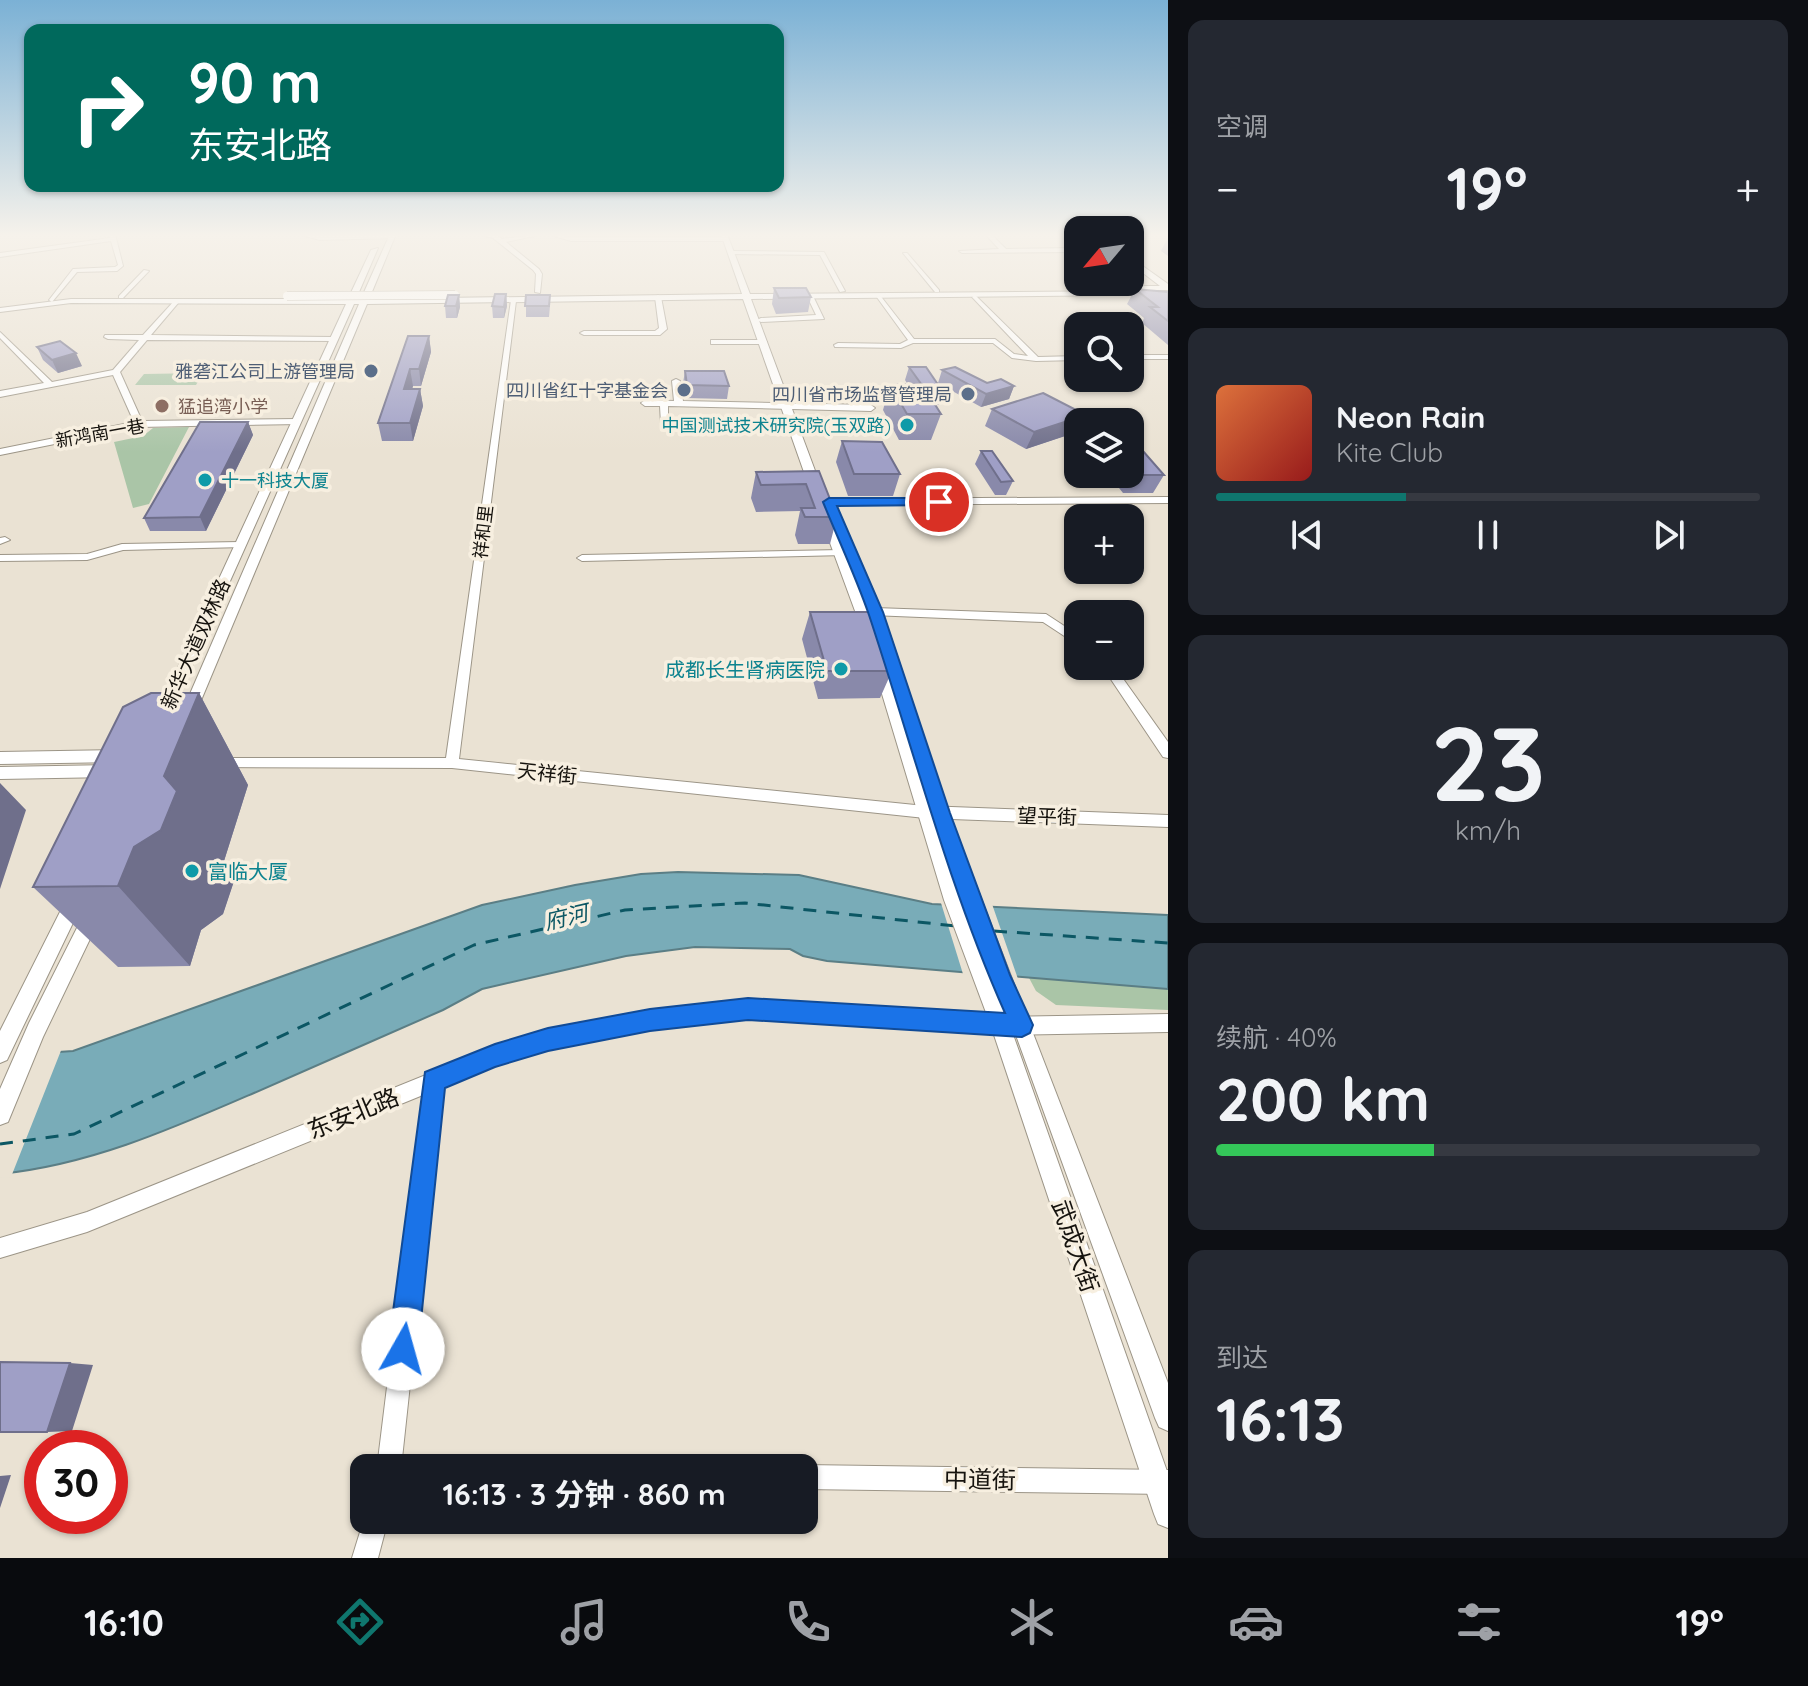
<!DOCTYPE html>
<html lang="zh">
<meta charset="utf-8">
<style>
:root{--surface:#171b24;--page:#242831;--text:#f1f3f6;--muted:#9ea1a6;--line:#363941;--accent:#0f766e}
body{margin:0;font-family:Quicksand,"Noto Sans SC",sans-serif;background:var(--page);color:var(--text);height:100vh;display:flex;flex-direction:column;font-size:30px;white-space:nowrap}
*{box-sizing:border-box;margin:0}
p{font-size:26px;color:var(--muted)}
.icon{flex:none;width:44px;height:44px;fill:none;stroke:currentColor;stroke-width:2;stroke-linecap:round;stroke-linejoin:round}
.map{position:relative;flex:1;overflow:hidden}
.sheet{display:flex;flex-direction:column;gap:20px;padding:20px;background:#0d0f14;width:640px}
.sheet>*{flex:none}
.guide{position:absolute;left:24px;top:24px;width:760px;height:168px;border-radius:16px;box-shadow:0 2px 6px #0004;background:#00695c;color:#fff;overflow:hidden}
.needle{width:52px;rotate:241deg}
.buttons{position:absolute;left:1064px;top:216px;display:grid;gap:16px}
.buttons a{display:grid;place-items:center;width:80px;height:80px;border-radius:16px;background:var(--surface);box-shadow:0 2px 6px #0004;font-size:40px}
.speed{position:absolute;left:24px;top:1430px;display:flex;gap:16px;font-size:40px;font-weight:700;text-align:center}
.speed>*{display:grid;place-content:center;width:104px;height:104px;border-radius:50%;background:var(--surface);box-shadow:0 2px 6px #0004;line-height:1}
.speed .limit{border:12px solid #d22;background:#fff;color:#111}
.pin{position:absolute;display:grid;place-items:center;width:68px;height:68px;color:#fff;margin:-34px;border:4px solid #fff;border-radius:50%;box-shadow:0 2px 8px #0007}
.me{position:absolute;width:88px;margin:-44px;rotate:7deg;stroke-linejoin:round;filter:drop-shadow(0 0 6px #0008)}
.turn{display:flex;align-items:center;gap:28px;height:168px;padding:0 32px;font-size:36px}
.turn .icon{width:104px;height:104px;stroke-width:2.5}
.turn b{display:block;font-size:56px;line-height:68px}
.big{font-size:60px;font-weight:700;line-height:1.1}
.sheet .widget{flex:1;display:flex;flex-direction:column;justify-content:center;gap:12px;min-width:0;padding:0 28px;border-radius:16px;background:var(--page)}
.sheet .dial{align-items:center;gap:0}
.dial b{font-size:104px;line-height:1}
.song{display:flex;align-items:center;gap:24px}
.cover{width:96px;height:96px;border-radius:12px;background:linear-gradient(135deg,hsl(20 70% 55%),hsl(0 70% 35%))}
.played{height:8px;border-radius:4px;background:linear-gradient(90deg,var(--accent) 35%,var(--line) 35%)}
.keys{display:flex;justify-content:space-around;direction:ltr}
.heat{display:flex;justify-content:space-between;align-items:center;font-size:44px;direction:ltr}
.charge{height:12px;border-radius:6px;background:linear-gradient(90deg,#34c759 40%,var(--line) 0)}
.trip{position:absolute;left:350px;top:1454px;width:468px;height:80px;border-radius:16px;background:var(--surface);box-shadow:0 2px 6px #0004;font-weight:700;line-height:80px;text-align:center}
.menu{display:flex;height:128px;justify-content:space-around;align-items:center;background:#090b0e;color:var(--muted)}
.menu .icon{width:56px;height:56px}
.menu .on{color:var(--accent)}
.menu b{font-size:36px;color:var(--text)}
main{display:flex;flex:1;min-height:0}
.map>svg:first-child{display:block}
.green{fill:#aac5a7}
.water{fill:#79acb8;stroke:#5b7e85;stroke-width:2}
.pier{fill:#eae2d3}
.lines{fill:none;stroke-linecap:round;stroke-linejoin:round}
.ferry{stroke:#0c5764;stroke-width:3;stroke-dasharray:13 10;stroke-linecap:butt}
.major-tunnel{stroke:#cac3b5;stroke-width:8;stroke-dasharray:8 4;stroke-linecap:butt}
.minor-casing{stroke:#9c9587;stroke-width:2}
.major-casing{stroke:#9c9587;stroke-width:2}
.minor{fill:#fff;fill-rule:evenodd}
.major{fill:#fff;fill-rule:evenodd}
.major-bridge-casing{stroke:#9c9587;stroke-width:9;stroke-linecap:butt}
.major-bridge{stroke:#fff;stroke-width:8}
.wall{fill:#8989aa}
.shaded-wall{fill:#6f6f8b}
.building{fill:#9f9fc6;stroke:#6f6f8b;stroke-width:2}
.route{fill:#1a73e8;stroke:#114b97;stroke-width:2}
.service-dot{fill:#5c6f8a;stroke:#f7efe0;stroke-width:3}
.education-dot{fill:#8d6e63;stroke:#f7efe0;stroke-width:3}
.culture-dot{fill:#0f9aa8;stroke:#f7efe0;stroke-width:3}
.labels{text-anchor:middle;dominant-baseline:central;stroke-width:7;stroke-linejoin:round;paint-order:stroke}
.far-service-label{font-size:18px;fill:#4e5e75;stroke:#f7efe0;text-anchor:end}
.far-education-label{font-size:18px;fill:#785e54;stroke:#f7efe0;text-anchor:start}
.far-culture-label{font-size:18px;fill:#0d838f;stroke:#f7efe0;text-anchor:end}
.far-street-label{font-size:18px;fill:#16130e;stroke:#f7efe0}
.street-label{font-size:20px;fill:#16130e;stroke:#f7efe0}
.culture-label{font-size:20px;fill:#0d838f;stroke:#f7efe0;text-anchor:end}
.water-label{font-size:22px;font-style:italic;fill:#0c5764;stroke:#f7efe0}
.near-street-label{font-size:24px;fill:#16130e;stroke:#f7efe0}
</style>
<main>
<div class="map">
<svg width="1168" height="1558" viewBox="0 0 1168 1558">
<rect width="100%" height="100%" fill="#eae2d3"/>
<!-- green -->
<path class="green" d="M203,373L196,385H135L144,374Z
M189,427L149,504L133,508L114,442L143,436L153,428Z
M1028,976L1168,989V1010L1056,1005L1036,991Z"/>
<!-- water -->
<path class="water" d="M678,872L799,875L932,904L1168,915V989L827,961L803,956L790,949L695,947L626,956L482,989L443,1010C380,1038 317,1065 254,1093C171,1129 90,1165 0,1174V1056L73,1051L482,905L575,885L641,874Z"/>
<!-- pier -->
<path class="pier" d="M941,903L992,904L1018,979L963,974Z
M62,1048L11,1177L0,1178V1052Z"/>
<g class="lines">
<!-- ferry -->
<path class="ferry" d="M994,931L1168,943
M0,1144L74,1134L474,945L625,910L745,903L955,926"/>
<!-- major-tunnel -->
<path class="major-tunnel" d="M1126,291H1168"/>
<defs>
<path id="minor" d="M109,234H115L123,266L117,271L77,272L52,302L49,300L73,269L115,267L118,265L111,241L0,257V253L110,238Z
M297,234L391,236L394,238L320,240Z
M476,234H495L502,239L544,234L506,242L539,269L542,274L540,293L535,292L536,274L533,270L493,238Z
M547,234L571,237H725L728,239L725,241H571Z
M985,234H991L1006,249L1078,248V252L962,253L959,251L999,249Z
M731,251L824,252L845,291L840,292L820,255L729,254Z
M903,253H907L939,290V292H935Z
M144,270L149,271L123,298H119V296Z
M810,294L813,296L824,319L761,322L757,320L761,318L816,315L807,296Z
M879,294L914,339H995L1014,354L1028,356L972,297L975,295L1038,357L1078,356V360L1036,361L1012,358L993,343H913L901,348L835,347L834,345L838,343L900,344L908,340L876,296Z
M658,295L661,297L667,329L660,335H584L580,333L584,331H655L659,328L655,297Z
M175,300L179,302L151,335L334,337L338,339L334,341L147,340L120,372L142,421L297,419L300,420V424L139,427L0,455V449L134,422L113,375L0,397V391L44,383L0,338V332L52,382L113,370L139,340L108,339L104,337L105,335H143Z
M511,300L516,301L459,759L925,806L1168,815V827L925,818L452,768L214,767L212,763L219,758H446Z
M714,340H763L767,342L763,344H711V340Z
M1130,355H1168V359H1130Z
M676,379L680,381L683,401L871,405L875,408L871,411L668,406V422L661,424L660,406H645L641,403L645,400L674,401L672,381Z
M1168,497V503L821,505L816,502L821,499Z
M5,537L10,540L0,544V538Z
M240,542L245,545L244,547L123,550L87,560L0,561V555L87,554L122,544Z
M841,550L846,553L845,555L582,561L577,558L582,555Z
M875,608L1046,614L1078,635V645L1043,622L871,615V609Z
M1102,666H1114L1168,742V758L1163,757Z
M748,1001L1001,1017L1168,1014V1032L1001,1035L748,1017L650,1029L548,1049L495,1065L442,1087L401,1468H377L423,1095L87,1232L0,1258V1238L87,1212L495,1047C578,1022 662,1010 748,1001Z
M804,1465L1168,1470V1494L804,1489V1468H796Z
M364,1519L388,1520L378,1558H352Z"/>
<path id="major" d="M390,234H396L369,299L742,294L721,234H727L750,294L1130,291L1134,293L1130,295L751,299L823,492L817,495L811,492L743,299L367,304L197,710L195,714H185L183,710L359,304H354L171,713L169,717H159L157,713L346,304L71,303L0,312V308L71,299H348L371,250L378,248L356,299H361Z
M1130,257L1168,284V290H1119L1122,286H1160L1130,263Z
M825,510L831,513L868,610L869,605L874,604L881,608L948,813L1168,1383V1431L1159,1427L1155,1418L1013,1027L1003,1006L1168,1474V1528L1158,1524L1154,1514L991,1026L944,900L873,664L875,661L884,660L875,632L869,634L862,630L819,513Z
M119,750L127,756L119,762L0,764V752Z
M111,765L117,767L119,771L117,775L111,777L0,779V767Z
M75,892L81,894L84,900L7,1060L0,1063V1031L69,894Z
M92,908L98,910L101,916L43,1037L8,1122L0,1125V1089L29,1023L86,910Z"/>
</defs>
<!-- minor casing -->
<use href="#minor" class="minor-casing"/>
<!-- major casing -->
<use href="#major" class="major-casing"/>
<!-- minor -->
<use href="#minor" class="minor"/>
<!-- major -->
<use href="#major" class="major"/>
<defs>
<path id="major-bridge" d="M287,296L455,295"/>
</defs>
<!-- major-bridge casing -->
<use href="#major-bridge" class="major-bridge-casing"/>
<!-- major-bridge -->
<use href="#major-bridge" class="major-bridge"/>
</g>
<!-- wall -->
<path class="wall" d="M1168,237V256L1161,251Z
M774,288L811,297L808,312L776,314L772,304Z
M1135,289L1168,292V345L1142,323L1144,318L1127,304Z
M506,294L507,306L504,318H493L492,306Z
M459,295L460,307L457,318H446L445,306Z
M526,295L550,306L549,317H526Z
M429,336L431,352L421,386H413L412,389H420L423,406L413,441H382L378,423Z
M37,347L82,366L58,373L43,360Z
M909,367L943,392L939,405H935L941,414L931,440H899L883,410L890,385H908L905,380Z
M942,370L987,383L1014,386L1009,399L981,407L938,383Z
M685,371L729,386L727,399L686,398L683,383Z
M992,409L1086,415L1082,422H1078L1077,432L1026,449L985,426Z
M248,422L253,435L206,531H150L144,518Z
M842,441L900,474L893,496H848L836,462Z
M1130,443L1164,475L1153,493H1123L1108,474H1130Z
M981,451L1013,481L1006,495H995L975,464Z
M819,471L837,517L830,544H798L795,535L800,511L756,512L751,498L756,472Z
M810,612L892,671L880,698L818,699L802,639Z
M199,693L248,785L224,861L235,878L223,914L201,930L190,966L118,967L33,887Z"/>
<!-- shaded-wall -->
<path class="shaded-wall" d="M506,294L507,306L504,318V307Z
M459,295L460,307L457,318L456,306Z
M429,336L431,352L421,386L419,369Z
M76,353L82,366L58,373L52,360Z
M410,369L413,386L407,406L404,389Z
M1014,386L1009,399L981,407L986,394Z
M420,389L423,406L413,441L410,423Z
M1086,415L1082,422H1078L1077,432L1026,449L1034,432Z
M248,422L253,435L206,531L200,517Z
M199,693L248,785L224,861L235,878L223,914L201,930L190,966L118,886Z
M0,783L26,810L0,889Z
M70,1363L93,1365L72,1431L47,1432Z
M11,1475L0,1508V1476Z"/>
<!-- building -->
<path class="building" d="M774,288H806L811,297L779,298Z
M1135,289L1168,292V321L1150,307H1158Z
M495,294H506L504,307L492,306Z
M448,295H459L456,306H445Z
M526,295H550L549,306H525Z
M408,336H429L419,369H410L404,389H420L410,423H378Z
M60,341L76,353L52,360L37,347Z
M909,367H926L943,392H927Z
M955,367L987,383L1001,379L1014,386L986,394L942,370Z
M685,371H724L729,386L687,385Z
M922,384L941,414H907L890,385Z
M1043,393L1086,415L1034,432L992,409Z
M200,422H248L200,517L144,518Z
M842,441L882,442L900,474H854Z
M1130,443H1136L1164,475H1133L1130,471Z
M981,451H992L1013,481L1001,482Z
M819,471L837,517H805L801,508H815L806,484L761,485L756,472Z
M810,612H871L892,671H827Z
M151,693H199L164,776L177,791L161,830L134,847L118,886L33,887L123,707Z
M0,1362L70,1363L47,1432H0Z"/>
<!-- sky -->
<linearGradient id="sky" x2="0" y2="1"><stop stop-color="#7bb1d5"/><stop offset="0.52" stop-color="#f6f2eb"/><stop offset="1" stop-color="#f6f2eb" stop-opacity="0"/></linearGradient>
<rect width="1168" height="452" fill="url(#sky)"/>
<!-- route -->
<path class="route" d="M829,498H939L945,502L939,505L837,506L883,612L950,813L1010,975L1033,1025L1030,1033L1022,1037L748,1020L650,1031L548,1051L495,1067L445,1088L418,1349L413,1359L403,1363L393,1359L388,1349L425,1072L495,1044L548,1028L650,1009L748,998L1005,1013C948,885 913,748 869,615C856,577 838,539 823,502Z"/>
<!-- markers -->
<g class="service-dot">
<circle cx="371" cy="371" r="8"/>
<circle cx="684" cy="390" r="8"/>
<circle cx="968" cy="394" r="8"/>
</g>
<circle class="education-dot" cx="162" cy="406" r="8"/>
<g class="culture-dot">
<circle cx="907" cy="425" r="8"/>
<circle cx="205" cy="480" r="8"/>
<circle cx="841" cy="669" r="8"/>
<circle cx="192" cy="871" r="8"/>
</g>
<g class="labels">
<!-- far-service labels -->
<g class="far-service-label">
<text x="355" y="371">雅砻江公司上游管理局</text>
<text x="668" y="390">四川省红十字基金会</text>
<text x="952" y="394">四川省市场监督管理局</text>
</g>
<!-- far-education labels -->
<g class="far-education-label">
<text x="178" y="406">猛追湾小学</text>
</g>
<!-- far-culture labels -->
<g class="far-culture-label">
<text x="891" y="425">中国测试技术研究院(玉双路)</text>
<text x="221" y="480" text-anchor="start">十一科技大厦</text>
</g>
<!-- far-street labels -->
<g class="far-street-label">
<text transform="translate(100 433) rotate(-10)">新鸿南一巷</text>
<text transform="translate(483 532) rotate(-83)">祥和里</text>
</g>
<!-- street labels -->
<g class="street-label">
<text transform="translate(195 644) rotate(-66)">新华大道双林路</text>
<text transform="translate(547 773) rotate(6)">天祥街</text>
<text transform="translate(1047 816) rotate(2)">望平街</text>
</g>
<!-- culture labels -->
<g class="culture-label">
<text x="825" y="669">成都长生肾病医院</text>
<text x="208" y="871" text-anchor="start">富临大厦</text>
</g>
<!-- water labels -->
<g class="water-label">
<text transform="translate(566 917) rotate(-13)">府河</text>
</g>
<!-- near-street labels -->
<g class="near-street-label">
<text transform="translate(353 1113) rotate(-22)">东安北路</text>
<text transform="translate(1076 1246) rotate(71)">武成大街</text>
<text transform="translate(980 1479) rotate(1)">中道街</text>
</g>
</g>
</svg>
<div class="buttons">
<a><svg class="needle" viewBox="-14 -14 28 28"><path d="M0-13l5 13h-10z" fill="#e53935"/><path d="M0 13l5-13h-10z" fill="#9ea1a6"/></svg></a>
<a><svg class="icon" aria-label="search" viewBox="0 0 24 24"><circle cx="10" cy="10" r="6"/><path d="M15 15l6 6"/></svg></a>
<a><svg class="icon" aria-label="layers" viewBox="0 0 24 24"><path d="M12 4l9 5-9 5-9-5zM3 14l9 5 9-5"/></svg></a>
<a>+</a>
<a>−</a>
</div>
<div class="speed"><div class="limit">30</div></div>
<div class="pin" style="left:939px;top:502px;background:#d93025"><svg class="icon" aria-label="arrive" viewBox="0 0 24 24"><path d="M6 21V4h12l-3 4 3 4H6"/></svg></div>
<svg class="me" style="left:403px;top:1349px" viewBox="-20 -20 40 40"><circle r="19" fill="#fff"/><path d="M0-13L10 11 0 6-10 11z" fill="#1a73e8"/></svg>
<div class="trip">16:13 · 3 分钟 · 860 m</div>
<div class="guide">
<div class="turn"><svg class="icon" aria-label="right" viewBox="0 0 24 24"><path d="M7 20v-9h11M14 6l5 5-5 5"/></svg><div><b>90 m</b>东安北路</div></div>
</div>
</div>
<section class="sheet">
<div class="widget"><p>空调</p>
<div class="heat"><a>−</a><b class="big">19°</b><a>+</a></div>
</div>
<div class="widget">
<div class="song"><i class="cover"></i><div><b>Neon Rain</b><p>Kite Club</p></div></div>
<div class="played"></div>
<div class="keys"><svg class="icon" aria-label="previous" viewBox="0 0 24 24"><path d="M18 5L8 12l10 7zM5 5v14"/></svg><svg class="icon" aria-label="pause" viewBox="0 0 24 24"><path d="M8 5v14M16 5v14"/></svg><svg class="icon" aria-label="next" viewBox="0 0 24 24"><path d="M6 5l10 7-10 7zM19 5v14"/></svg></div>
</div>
<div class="widget dial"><b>23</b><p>km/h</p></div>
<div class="widget"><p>续航 · 40%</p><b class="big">200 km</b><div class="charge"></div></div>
<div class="widget"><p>到达</p><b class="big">16:13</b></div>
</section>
</main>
<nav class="menu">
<b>16:10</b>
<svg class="icon on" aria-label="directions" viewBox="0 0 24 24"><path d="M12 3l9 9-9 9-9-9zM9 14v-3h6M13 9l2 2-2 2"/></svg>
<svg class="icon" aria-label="music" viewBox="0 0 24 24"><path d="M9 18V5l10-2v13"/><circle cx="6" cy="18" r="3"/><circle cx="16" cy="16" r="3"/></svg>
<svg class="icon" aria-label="phone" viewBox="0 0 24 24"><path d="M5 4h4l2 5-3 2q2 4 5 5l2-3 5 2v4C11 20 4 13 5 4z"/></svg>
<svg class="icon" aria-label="climate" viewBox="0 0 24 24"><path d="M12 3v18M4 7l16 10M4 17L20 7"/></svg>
<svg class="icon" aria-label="car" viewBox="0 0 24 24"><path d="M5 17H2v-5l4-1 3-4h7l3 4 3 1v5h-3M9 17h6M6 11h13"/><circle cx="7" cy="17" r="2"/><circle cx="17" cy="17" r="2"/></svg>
<svg class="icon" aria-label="filters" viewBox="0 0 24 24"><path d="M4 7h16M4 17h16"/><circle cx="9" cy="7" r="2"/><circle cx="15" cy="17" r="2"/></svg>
<b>19°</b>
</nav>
